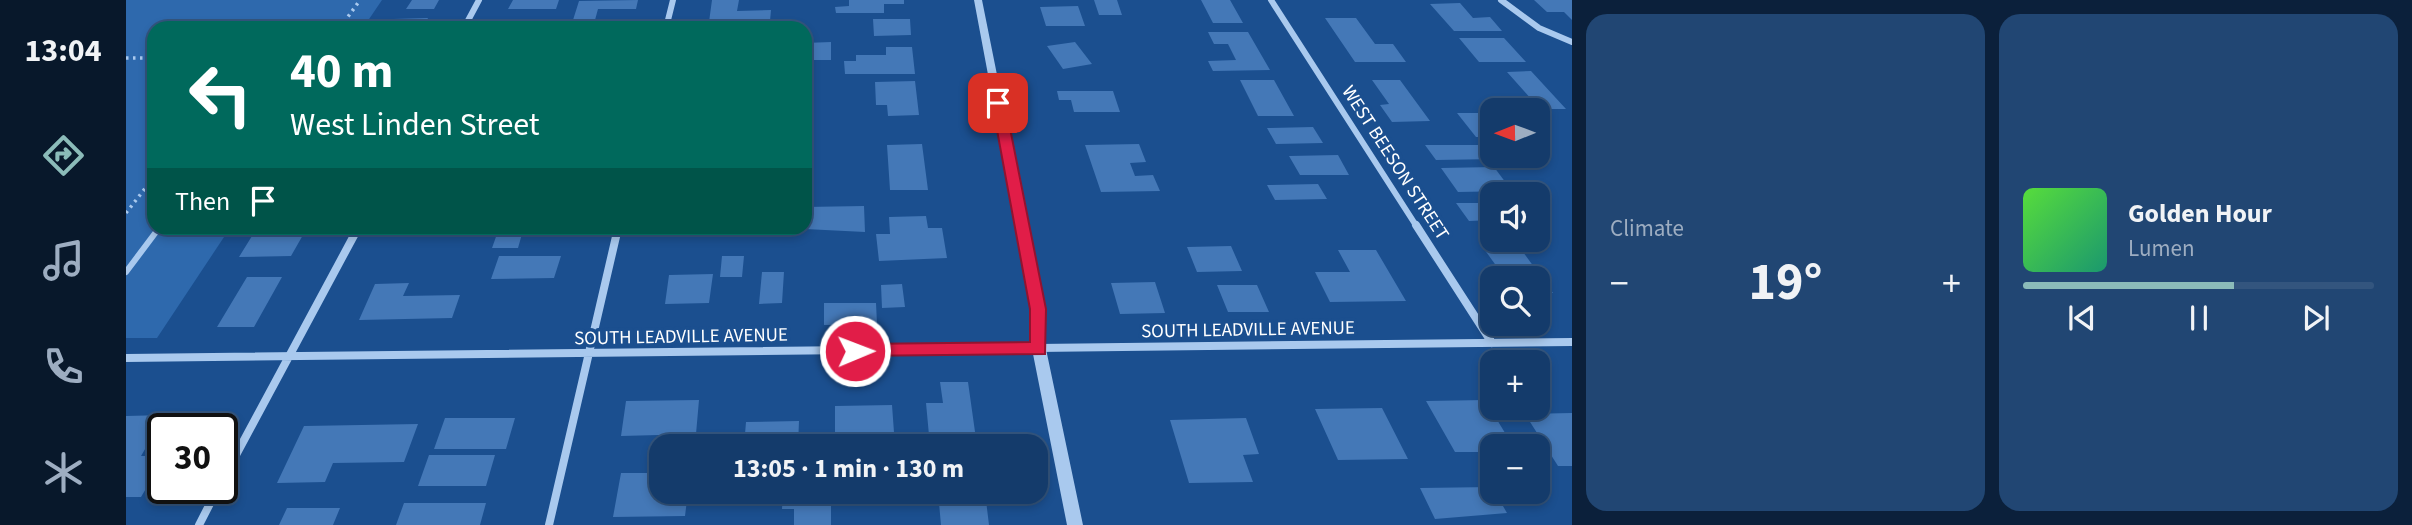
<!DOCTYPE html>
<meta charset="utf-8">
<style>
:root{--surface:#143b6b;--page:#214673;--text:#f1f3f6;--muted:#9dadc1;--line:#33557e;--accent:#8bbbb9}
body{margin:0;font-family:"Source Sans 3",sans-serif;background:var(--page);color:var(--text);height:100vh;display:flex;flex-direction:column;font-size:26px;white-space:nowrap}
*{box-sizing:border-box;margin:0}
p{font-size:23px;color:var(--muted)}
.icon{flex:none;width:38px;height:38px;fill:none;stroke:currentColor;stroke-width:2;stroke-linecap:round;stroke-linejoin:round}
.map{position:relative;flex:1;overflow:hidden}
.side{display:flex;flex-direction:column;gap:14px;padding:14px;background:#0b203b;width:840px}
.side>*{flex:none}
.top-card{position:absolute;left:21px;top:21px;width:665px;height:214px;border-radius:21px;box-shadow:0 4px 10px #0003,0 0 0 2px var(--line);background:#00695c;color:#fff;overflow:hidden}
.needle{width:46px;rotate:269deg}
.tools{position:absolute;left:1354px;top:98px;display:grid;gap:14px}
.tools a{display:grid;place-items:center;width:70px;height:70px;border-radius:14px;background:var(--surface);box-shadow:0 4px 10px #0003,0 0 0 2px var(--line);font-size:35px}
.speed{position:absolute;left:21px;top:413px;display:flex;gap:14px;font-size:35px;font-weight:700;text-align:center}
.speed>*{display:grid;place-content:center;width:91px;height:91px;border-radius:50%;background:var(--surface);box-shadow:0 4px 10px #0003,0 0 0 2px var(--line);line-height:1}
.speed .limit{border:4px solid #111;border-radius:10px;background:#fff;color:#111}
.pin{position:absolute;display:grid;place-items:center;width:60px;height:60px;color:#fff;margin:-30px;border-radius:14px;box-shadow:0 4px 10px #0006}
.me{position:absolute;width:77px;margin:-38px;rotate:89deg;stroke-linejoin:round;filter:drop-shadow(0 0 5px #0008)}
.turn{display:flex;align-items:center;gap:24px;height:147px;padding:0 28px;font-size:32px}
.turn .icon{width:91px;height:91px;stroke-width:2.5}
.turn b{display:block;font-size:49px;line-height:60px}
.then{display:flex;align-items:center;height:66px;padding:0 28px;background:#0003;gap:14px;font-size:26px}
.big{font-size:52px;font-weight:700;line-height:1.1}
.side .tile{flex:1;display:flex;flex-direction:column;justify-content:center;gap:10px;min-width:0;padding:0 24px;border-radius:21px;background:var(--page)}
.song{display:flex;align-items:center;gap:21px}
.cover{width:84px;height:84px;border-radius:10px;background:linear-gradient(135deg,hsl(110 70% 55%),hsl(160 70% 35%))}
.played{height:7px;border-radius:4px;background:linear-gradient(90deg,var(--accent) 60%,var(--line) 60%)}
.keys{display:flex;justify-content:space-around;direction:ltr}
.heat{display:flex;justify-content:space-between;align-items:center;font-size:38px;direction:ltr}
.side .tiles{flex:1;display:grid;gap:14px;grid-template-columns:repeat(2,1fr)}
.trip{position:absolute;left:523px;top:434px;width:399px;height:70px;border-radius:21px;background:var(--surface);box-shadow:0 4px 10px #0003,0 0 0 2px var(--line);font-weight:700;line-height:70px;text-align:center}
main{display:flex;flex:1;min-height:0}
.tabs{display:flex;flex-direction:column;width:126px;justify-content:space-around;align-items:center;background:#08182b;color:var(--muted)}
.tabs .icon{width:49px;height:49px}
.tabs .current{color:var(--accent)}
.tabs b{font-size:32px;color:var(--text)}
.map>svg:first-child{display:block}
.green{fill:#2e69ad}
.building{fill:#4478b7}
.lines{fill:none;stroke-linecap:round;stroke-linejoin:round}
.path{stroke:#a9c9ee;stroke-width:3.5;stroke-dasharray:2.5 4.5;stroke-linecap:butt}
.service{stroke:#a9c9ee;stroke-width:6}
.minor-far1{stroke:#a9c9ee;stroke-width:6}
.minor{stroke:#a9c9ee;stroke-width:8}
.tertiary{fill:#a9c9ee;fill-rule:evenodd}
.route{fill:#e11d48;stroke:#92132f;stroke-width:2}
.labels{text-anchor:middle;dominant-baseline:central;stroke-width:7;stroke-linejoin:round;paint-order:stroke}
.street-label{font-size:19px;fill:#fff;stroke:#1b4f8f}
</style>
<main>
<nav class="tabs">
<b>13:04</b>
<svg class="icon current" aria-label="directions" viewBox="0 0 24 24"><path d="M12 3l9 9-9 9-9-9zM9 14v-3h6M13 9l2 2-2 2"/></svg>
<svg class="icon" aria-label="music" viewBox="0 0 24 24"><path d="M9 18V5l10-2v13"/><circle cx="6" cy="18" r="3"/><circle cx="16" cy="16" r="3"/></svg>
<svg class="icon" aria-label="phone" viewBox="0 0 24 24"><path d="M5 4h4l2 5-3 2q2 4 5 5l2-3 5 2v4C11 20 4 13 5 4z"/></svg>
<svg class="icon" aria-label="climate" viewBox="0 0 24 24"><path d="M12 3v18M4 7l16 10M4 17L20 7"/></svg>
</nav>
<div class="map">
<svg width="1446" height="525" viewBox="0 0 1446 525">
<rect width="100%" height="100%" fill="#1b4f8f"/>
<!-- green -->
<path class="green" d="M0,0H256L237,28H28V228H104L31,338H0Z"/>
<!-- building -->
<path class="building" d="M286,0H313L308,9H280Z
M387,0H433L430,9H382Z
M512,0L510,9H472L469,20H447L453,1Z
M586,0H613L611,11L645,10L644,21L583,22Z
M723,0H778V4H758V13H710L709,7L723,6Z
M968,0H991L996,15H973Z
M1075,0H1104L1117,23H1087Z
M1408,0H1446V20L1438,12H1421Z
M1334,3L1347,18L1364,17L1376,31H1328L1304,4Z
M952,6L959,26H920L914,7Z
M302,18L297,28H261L267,19Z
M1199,18H1230L1249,44H1267L1280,62H1229Z
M747,19H784L785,35L748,36Z
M381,20H413L410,28H377Z
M1082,32H1122L1144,70L1087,71L1082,61L1110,60L1102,44H1088Z
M1333,38H1378L1400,62H1353Z
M705,42V60H679V43Z
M949,42L966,64L937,69L921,46Z
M760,47H786L789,74H719L718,61H730V55H760Z
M1405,71L1440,109H1414L1381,72Z
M1114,80H1148L1168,116H1132Z
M1246,80H1274L1304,121L1266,122L1254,105L1263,104Z
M789,81L793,115L762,116L761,105H750L749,82Z
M931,91H987L994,112H948L945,100H933Z
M1331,113H1367V137H1350Z
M1187,127L1197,143L1150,144L1141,128Z
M796,144L802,190H764L761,145Z
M1013,144L1020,162L1004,163L1009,176L1027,175L1034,191L975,192L959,145Z
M1299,145H1357L1369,159L1310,160Z
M1212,155L1223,175H1174L1163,156Z
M1368,167L1386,191L1332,192L1315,168Z
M1192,184L1201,199L1149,200L1141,185Z
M1330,203H1367V220L1343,221Z
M738,206L739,232L679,229V207Z
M800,216L802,228H816L821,258L753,261L750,234H764L763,217Z
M131,228H181L165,256L113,257Z
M277,228H323L321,231L275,232Z
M371,234H396L392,248H366Z
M1389,241L1427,293H1412V278H1379L1353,242Z
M1105,246L1116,271L1071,272L1061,247Z
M1212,250H1250L1280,301L1204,302L1189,272H1224Z
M373,256H435L428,278L365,279Z
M596,256H618L616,277H594Z
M636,272H658L656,303L633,304Z
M587,274L583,303L539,304L543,275Z
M121,277H156L128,327H91Z
M1029,282L1039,313L994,314L985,283Z
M283,283L277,296L334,295L326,318L233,320L249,284Z
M776,284L779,307L756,308L755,285Z
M1091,285H1131L1143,312H1102Z
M698,303H750L751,324L698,325Z
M814,382H842L851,446H804L800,403H817Z
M573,400L570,434L495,436L500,401Z
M1359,400L1387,446H1367V452H1329L1300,401Z
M766,405L769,446H709V406Z
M1256,408L1282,459L1212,460L1189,409Z
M1446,413V466H1432L1399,414Z
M39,415L15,456H37V460L15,497H0V416Z
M319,418H389L380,449H308Z
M1120,418L1133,454L1117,455L1127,482L1063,483L1044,420Z
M673,421L672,446H618L620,422Z
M292,424L278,462L207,463L199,482L151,483L178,426Z
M303,455H369L360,486H292Z
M495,473H536V492H562L559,516L487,517Z
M1366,487L1381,513L1309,519L1294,488Z
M657,492H705V525H668V509H656Z
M812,492H859L863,525H815Z
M278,503H360L354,525H270Z
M161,508H214L207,525H153Z"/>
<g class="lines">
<!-- path -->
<path class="path" d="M214,28L234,0
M0,58H28
M0,213L28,177"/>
<!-- service -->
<path class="service" d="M0,272L33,228"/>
<!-- minor-far1 -->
<path class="minor-far1" d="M1145,0L1291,227
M1375,0L1413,28L1446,42
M338,28L353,0
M540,28L547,0"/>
<!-- minor -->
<path class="minor" d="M1290,225L1366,343
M0,358L1446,342
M96,481L232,228
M73,525L92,488
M423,525L492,228"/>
<!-- tertiary -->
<path class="tertiary" d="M848,0H856L918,309L920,349L957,525H941L906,349V309Z"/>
</g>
<!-- route -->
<path class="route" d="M872,99L879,103L920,309L919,354L723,356L720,351L729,344L904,342V309L866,103Z"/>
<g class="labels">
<!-- street labels -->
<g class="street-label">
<text transform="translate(1269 163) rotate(57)">WEST BEESON STREET</text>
<text transform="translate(1122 330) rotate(-1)">SOUTH LEADVILLE AVENUE</text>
<text transform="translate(555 337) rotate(-1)">SOUTH LEADVILLE AVENUE</text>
</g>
</g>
</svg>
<div class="tools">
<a><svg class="needle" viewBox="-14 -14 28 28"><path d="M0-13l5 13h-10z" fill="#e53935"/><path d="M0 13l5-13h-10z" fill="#9dadc1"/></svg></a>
<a><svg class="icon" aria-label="sound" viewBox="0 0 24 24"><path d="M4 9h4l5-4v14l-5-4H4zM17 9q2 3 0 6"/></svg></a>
<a><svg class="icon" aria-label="search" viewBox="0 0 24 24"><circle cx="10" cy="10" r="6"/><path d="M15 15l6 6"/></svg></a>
<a>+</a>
<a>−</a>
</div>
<div class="speed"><div class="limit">30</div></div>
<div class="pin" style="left:872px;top:103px;background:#d93025"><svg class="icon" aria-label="arrive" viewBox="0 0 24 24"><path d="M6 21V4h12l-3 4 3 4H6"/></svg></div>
<svg class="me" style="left:729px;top:351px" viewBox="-20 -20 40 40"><circle r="17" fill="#e11d48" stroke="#fff" stroke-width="3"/><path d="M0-11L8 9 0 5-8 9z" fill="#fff"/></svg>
<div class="trip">13:05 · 1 min · 130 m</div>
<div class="top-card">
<div class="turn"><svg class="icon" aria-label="left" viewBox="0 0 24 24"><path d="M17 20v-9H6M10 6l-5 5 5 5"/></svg><div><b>40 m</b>West Linden Street</div></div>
<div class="then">Then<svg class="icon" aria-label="arrive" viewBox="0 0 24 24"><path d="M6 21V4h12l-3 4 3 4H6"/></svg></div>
</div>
</div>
<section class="side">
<div class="tiles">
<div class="tile"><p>Climate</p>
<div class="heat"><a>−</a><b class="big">19°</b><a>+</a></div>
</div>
<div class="tile">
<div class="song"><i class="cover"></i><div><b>Golden Hour</b><p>Lumen</p></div></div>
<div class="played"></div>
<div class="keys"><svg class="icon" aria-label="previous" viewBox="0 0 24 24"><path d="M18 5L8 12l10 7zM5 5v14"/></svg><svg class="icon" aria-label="pause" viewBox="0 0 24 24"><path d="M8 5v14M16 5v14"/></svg><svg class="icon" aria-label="next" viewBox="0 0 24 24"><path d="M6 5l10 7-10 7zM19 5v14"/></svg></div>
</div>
</div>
</section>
</main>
